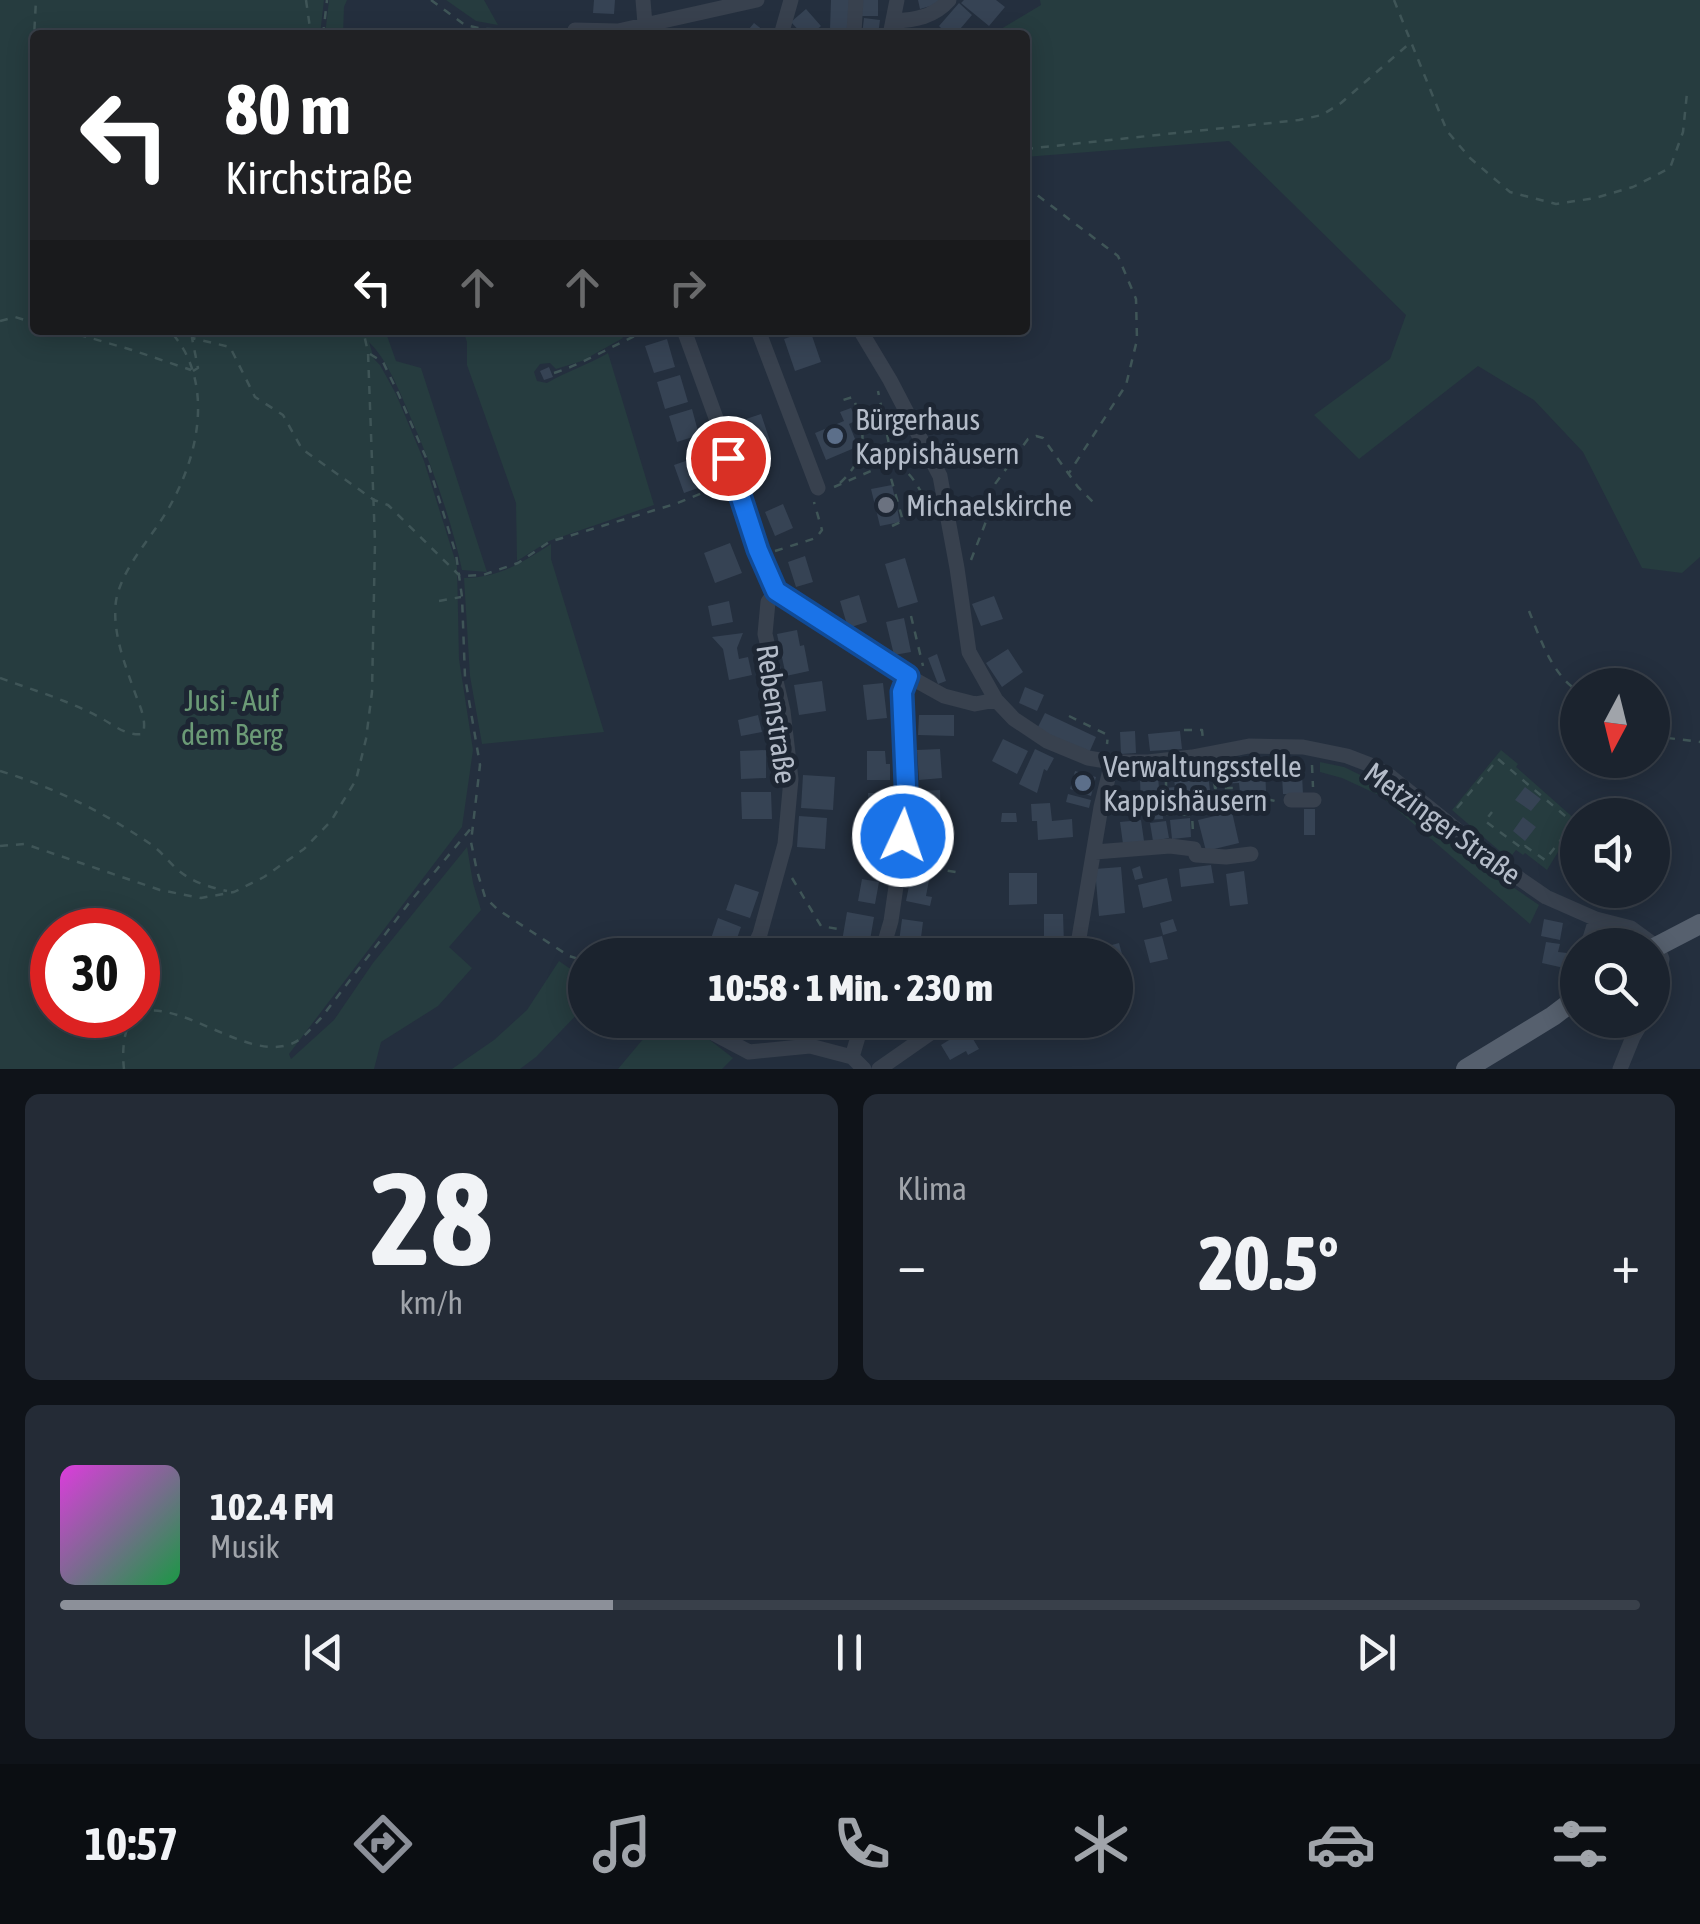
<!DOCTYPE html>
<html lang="de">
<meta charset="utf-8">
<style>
:root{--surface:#1b232e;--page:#242b36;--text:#f1f3f6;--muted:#a0a4aa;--line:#39404a;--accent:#8c9099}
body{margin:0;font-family:"Asap Condensed",sans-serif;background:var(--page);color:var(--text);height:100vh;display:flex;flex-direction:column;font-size:38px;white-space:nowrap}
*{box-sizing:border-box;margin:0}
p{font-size:32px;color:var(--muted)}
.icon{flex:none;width:55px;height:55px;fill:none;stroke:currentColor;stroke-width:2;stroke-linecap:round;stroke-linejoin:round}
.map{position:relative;height:1069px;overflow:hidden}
.details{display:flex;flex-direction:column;gap:25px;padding:25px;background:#0f1319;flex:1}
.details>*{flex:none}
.top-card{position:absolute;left:30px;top:30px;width:1000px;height:305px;border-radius:10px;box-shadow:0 5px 25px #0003,0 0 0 2px var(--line);background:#202124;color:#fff;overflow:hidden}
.needle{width:65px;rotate:187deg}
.controls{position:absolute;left:1560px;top:668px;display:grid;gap:20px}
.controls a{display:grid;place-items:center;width:110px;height:110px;border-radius:50%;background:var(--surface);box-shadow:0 5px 25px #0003,0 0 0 2px var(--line);font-size:50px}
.speed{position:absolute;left:30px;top:908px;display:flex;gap:20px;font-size:50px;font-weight:700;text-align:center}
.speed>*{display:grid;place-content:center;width:130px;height:130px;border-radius:50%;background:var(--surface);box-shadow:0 5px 25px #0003,0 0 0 2px var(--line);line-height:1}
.speed .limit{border:15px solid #d22;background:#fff;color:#111}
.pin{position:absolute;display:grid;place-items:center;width:85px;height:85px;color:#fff;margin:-42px;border:5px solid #fff;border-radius:50%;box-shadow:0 2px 10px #0007}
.me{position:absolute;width:110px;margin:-55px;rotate:3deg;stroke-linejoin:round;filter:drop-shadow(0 0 8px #0008)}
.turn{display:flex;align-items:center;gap:35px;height:210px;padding:0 30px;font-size:45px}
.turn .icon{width:130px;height:130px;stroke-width:2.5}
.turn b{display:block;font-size:70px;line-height:85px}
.lanes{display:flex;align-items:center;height:95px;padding:0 30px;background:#0003;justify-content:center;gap:50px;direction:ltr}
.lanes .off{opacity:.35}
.big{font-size:75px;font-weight:800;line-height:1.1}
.details .tile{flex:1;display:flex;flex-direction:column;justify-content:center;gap:15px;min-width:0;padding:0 35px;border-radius:15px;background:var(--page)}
.details .dial{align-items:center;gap:0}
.dial b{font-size:130px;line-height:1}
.song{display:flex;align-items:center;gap:30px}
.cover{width:120px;height:120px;border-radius:15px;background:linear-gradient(135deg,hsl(300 70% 55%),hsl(140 70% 35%))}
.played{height:10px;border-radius:5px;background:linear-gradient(90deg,var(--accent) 35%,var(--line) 35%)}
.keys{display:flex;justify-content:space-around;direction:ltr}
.heat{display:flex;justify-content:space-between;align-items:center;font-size:55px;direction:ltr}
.details .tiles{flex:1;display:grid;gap:25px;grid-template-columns:1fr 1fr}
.tile:last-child{grid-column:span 2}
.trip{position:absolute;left:568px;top:938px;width:565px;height:100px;border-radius:50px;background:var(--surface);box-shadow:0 5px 25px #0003,0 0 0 2px var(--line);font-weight:800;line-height:100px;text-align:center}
.tab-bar{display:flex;height:160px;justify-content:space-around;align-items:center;background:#0b0e12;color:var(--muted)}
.tab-bar .icon{width:70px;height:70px}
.tab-bar .on{color:var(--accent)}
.tab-bar b{font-size:45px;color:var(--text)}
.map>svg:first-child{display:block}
.green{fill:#263c3f;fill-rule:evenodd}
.building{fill:#364354}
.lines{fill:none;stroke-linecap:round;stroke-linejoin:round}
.path{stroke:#3f5557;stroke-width:2.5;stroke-dasharray:8 8;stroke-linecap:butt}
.minor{stroke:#38414e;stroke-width:15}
.major{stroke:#56606e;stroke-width:20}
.route-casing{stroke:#114b97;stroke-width:25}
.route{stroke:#1a73e8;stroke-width:18}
.service-dot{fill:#5c6f8a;stroke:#1d2633;stroke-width:4}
.worship-dot{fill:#6b7280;stroke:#1d2633;stroke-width:4}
.labels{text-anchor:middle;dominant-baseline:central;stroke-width:10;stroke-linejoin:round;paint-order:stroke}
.poi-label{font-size:30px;fill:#b4bcc9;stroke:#1d2633;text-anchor:start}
.park-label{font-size:30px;fill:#6b9a76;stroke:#1d2633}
.street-label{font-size:30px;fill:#b4bcc9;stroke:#1d2633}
</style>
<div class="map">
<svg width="1700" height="1069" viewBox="0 0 1700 1069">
<rect width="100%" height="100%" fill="#242f3e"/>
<!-- green -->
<path class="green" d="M0,0H324L320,35H35V330H385L396,361L421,368L487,572L462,570C450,514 430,461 407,409C397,386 387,360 369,342L374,359L380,365L396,394L424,461L457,566L459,659L473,750L462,827L289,1054L291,1059L334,1020L373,963L467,847L473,883L481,910L449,947L472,968L438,1006L381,1042L374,1069H0ZM52,930H138V1015H52Z
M329,0H347L344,7L343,35H325Z
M446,0H484L498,25L476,21Z
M1040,0H1700V557L1682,573L1642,568L1583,452L1534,400L1478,366L1359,459L1314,415L1390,359L1406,315L1229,141L1025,157V35H991L1041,5Z
M463,330H618L623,338L582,361L556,369L550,363L540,364L534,372L537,381L547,383C567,371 588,365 608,353L654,505L549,541L517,561L516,503L467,365V342Z
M551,544V559L604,732L482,744L470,676L464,578C499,578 523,562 551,544Z
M1501,750L1518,764L1516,767L1577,821L1547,870L1525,853L1523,855L1516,850L1509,859L1452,810Z
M1320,762L1344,767L1385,787L1501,879L1539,905L1530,924L1381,796L1342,778L1320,772Z
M559,961L569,968L585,970V1006L536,1057L520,1069H452L494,1040L527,1010Z
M659,1020H684L733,1058L722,1069H618Z"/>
<!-- building -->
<path class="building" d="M594,0H615L614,14L593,13Z
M831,0H851V30L830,29Z
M862,0H878V16H862Z
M918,0H947L948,1L920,9Z
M964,0H996L1005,7L989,26L961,3Z
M959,3L972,15L955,35H938L943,30L939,26Z
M806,9L821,26L811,35H803L791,22Z
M864,18L880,20L878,35H862Z
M754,23L769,35H744Z
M810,330L821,362L795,371L784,339Z
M667,339L675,367L654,373L645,346Z
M549,367L553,377L544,380L540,371Z
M680,375L688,402L665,409L657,382Z
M851,408L857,420L849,424L855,439L852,449L826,460L815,433L844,421L840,412Z
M692,409L699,435L677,442L669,416Z
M761,414L770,441L743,450L734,423Z
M700,456L709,484L684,493L674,465Z
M892,485L900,522L880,526L871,489Z
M783,504L793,528L775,536L765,512Z
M730,543L742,573L715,583L704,553Z
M805,556L813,582L796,587L788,562Z
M905,558L918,602L898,608L885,564Z
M859,595L867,622L848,628L840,601Z
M994,596L1003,619L981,626L972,604Z
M729,601L733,622L712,626L708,606Z
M904,618L911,652L894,655L886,622Z
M797,630L800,646L804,645L809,671L786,676L777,634Z
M743,633L737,648L739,659L748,657L752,675L729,680L723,649L712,637Z
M1008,649L1023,672L1002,687L986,663Z
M937,654L946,681L938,684L928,658Z
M822,681L826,711L799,715L794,685Z
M883,683L887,718L867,720L863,685Z
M1025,687L1044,695L1037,711L1019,703Z
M1045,713L1096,737L1089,753L1037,729Z
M758,715L762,732L741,736L738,720Z
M919,715H954V736L918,735Z
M1135,731L1136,753L1121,754L1120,732Z
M1180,731L1182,749L1150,751L1148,734Z
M1003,739L1028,751L1017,774L992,761Z
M940,749L942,778L919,780L917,750Z
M1035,749L1054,758L1047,771L1044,769L1037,793L1019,784Z
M766,750V778L741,779L740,751Z
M867,751H885L886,764H890V780H867Z
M1237,765L1238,770L1265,768L1266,791L1240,793L1239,783L1219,784L1217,766Z
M1075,771L1096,777L1091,796L1070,789Z
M1208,774L1211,799L1168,805L1166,788L1175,787L1174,779Z
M1302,774L1303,794H1283L1282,775Z
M803,775L835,777L833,810L801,808Z
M1158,777L1159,788L1161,787L1163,819L1145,820L1144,810L1141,811L1140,778Z
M1525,787L1541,799L1531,811L1515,800Z
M940,790L941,822L921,823L920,791Z
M741,792H771L772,819H742Z
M868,793H890V822L869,823Z
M1068,794L1091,800L1089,808L1066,802Z
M1050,803L1052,821L1072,819L1073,837L1038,840L1037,821H1032L1031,804Z
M1304,809H1315V835H1304Z
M1232,812L1239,843L1206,851L1198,820Z
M1002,813H1016L1017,822H1001Z
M799,816L827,818L825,849L797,847Z
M1523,817L1536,827L1525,841L1513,831Z
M1190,818L1191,837L1172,839L1170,820Z
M1141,820L1144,841L1123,844L1120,822Z
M1166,821L1169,838L1153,841L1150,823Z
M866,832L886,834L884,848L888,849L886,865L862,863Z
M918,835L940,839L936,865L913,861Z
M1211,865L1214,883L1181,887L1179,869Z
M1140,866L1143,878L1135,880L1132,869Z
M1121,867L1125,913L1099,916L1095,869Z
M1244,871L1248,904L1230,906L1226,874Z
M1009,873H1037V904L1009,905Z
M911,876L929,880L926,896L932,897L930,906L906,901Z
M1167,878L1172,901L1143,908L1138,885Z
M862,879L879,882L875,904L858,901Z
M735,884L759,892L750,918L726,910Z
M847,912L874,917L868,952L841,947Z
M1044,914H1063L1064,945H1044Z
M718,918L741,927L731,955H720L707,950Z
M902,919L923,922L920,945L899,942Z
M1173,919L1177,931L1163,935L1160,923Z
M1544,919L1563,923L1560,940L1541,936Z
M1162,936L1168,959L1150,963L1144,940Z
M1546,942L1560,944L1558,952L1567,953L1564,968L1542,963Z
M1119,943L1126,969L1117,972L1119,978L1115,979V955H1099L1097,949Z
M740,1020H761L758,1029L739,1024Z
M872,1020H891L886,1039L868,1033Z
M989,1020H1033L994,1034Z
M967,1029L979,1049L968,1055L966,1051L950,1060L941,1045Z"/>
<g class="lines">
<!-- path -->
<path class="path" d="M306,0L311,35
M431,0L465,25L483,29L559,30
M1394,0L1447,131L1470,158L1510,192L1556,204L1595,198L1633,187L1670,168L1683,132L1687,93
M323,35L327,0
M35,109L31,92L36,0
M1025,149L1299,120L1322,115L1341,103L1410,43
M1025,186L1118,256L1136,299L1137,340L1126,385L1069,473
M0,321L15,317L35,323
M63,330L132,350L191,370
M370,354L383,362L398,393L427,460L456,554L462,597L465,677L480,765L471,842L477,871L485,897L497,909L569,956L585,961
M193,371L198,368L192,338L230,347L255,397L283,415L302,449L374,500L388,505L460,576L483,575L518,563L549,542L675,504L720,486
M554,373C588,362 616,343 649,330
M840,483C869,456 866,432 853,397L840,401
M834,487L887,464L889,444L878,391
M892,526L903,521L887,464C910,463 920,492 931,510
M775,551L816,538L822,530L814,502
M971,560L985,524L995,484L1028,439L1036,436L1043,438L1078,487L1098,507
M439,601L461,597
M1529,611C1540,638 1552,675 1578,691
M911,616L923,666
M0,678C33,690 67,700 99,717C114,725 125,736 143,734C147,718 139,705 134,690C124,662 112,631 116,601C121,572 144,546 160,522C191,476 212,409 187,356C183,347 176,338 170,330
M1069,716L1108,735L1107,744
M1184,730H1202L1203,740
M1652,733L1660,737L1700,742
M1312,765L1313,787
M1212,766L1215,788H1235
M0,771C53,787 103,812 149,843C160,850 168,861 178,870C192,882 209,887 227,891
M1166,782V814L1192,815L1193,832
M1235,798L1257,797L1275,801
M1457,808L1498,759L1570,820L1571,827L1545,860L1525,846L1523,849L1485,821L1492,812
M0,846L25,844L160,890L201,898L234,892L264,877L304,849L331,821L356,780L366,739L372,692L375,542L368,352L363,330
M916,866L956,872
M792,878L821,926L844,930
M138,1012C184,1000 246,1061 291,1044C304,1039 312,1027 321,1018L409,903L472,827
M124,1069C122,1052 123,1028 135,1015"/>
<!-- minor -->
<path class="minor" d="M643,0L645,24
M894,21C915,20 934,17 949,0
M575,30L618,31L757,0
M781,35L791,0
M852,35L854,32L856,0
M890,35L897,0
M684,330L716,418L758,550L776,591L908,676L944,696L975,704L996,700
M758,330L818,488
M860,330L890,380L940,476L957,568L969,652L996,700L1014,719L1047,741L1088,758L1112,762H1148L1192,757L1249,746L1303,747L1347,756L1373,766L1391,777L1507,870L1546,897L1596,919L1631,928L1657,947L1662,959L1658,984L1652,1000
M1291,800H1314
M1095,852L1170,846L1194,849L1196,855L1226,857L1251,854
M1588,945L1596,919
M750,955L760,934L785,844L791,779L783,711L765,634L768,602L776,591
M881,955L891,921L907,810L902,692L908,676
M1074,955L1079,938L1101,807L1112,762
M697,1020L715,1034L749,1052L810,1046L852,1057L864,1069
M852,1057L863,1020
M879,1069L949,1020
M1620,1069L1633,1037L1643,1020"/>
<!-- major -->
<path class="major" d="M1652,949L1700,924
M1466,1069L1553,1016L1578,997"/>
</g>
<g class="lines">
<defs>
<path id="route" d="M728,458L758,550L776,591L908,676L902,692L907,810L903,836"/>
</defs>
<!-- route casing -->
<use href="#route" class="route-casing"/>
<!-- route -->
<use href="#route" class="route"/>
</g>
<!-- markers -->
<g class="service-dot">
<circle cx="835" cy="436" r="10"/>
<circle cx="1083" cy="783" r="10"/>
</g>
<circle class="worship-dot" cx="886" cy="505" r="10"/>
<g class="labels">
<!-- poi labels -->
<g class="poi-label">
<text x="855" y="419">Bürgerhaus<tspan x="855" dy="34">Kappishäusern</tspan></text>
<text x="906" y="505">Michaelskirche</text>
<text x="1103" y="766">Verwaltungsstelle<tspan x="1103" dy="34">Kappishäusern</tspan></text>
</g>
<!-- park labels -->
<g class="park-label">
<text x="232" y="700">Jusi - Auf<tspan x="232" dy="34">dem Berg</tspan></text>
</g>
<!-- street labels -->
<g class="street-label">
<text transform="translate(777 714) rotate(82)">Rebenstraße</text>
<text transform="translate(1443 823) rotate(36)">Metzinger Straße</text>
</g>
</g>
</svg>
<div class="controls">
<a><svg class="needle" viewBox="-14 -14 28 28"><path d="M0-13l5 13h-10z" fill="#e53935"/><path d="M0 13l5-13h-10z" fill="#a0a4aa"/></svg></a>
<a><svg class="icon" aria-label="sound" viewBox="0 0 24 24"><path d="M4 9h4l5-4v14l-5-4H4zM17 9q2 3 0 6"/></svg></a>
<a><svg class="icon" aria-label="search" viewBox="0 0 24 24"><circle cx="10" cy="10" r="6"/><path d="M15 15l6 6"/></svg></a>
</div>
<div class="speed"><div class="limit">30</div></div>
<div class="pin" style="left:728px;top:458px;background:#d93025"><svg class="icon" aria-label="arrive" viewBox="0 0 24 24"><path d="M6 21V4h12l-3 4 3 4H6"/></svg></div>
<svg class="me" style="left:903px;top:836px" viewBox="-20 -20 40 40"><circle r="17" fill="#1a73e8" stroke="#fff" stroke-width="3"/><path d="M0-11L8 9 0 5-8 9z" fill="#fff"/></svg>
<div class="trip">10:58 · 1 Min. · 230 m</div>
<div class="top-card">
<div class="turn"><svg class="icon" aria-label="left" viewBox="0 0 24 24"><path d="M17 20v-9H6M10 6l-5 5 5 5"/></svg><div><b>80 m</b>Kirchstraße</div></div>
<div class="lanes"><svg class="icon" aria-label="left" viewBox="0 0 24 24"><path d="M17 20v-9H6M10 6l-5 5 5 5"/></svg><svg class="icon off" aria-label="ahead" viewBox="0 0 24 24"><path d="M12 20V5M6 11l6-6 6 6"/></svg><svg class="icon off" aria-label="ahead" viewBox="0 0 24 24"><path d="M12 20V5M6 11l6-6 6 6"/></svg><svg class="icon off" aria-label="right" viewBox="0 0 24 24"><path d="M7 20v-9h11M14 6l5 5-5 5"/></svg></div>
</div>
</div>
<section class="details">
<div class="tiles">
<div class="tile dial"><b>28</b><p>km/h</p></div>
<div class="tile"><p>Klima</p>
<div class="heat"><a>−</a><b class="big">20.5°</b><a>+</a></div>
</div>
<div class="tile">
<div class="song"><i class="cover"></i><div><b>102.4 FM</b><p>Musik</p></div></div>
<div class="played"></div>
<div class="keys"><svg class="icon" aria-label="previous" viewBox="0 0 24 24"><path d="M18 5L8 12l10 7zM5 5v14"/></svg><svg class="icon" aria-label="pause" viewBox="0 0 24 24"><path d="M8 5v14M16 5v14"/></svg><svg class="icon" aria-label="next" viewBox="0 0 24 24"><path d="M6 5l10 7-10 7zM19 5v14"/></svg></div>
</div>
</div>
</section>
<nav class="tab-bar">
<b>10:57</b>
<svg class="icon on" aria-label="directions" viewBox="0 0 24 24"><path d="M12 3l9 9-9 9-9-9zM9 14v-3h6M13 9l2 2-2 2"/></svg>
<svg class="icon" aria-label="music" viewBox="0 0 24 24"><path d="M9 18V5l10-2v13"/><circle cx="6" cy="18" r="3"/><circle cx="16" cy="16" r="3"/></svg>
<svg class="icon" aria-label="phone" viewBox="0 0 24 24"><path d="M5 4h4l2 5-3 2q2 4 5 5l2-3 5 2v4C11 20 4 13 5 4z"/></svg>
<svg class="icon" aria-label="climate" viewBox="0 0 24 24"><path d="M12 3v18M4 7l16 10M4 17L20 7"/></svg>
<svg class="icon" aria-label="car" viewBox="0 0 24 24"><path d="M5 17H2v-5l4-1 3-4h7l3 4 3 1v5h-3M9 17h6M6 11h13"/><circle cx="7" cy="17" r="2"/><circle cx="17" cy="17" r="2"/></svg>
<svg class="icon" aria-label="filters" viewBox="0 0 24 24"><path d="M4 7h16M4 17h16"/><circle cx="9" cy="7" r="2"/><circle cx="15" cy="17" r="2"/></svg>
</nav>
